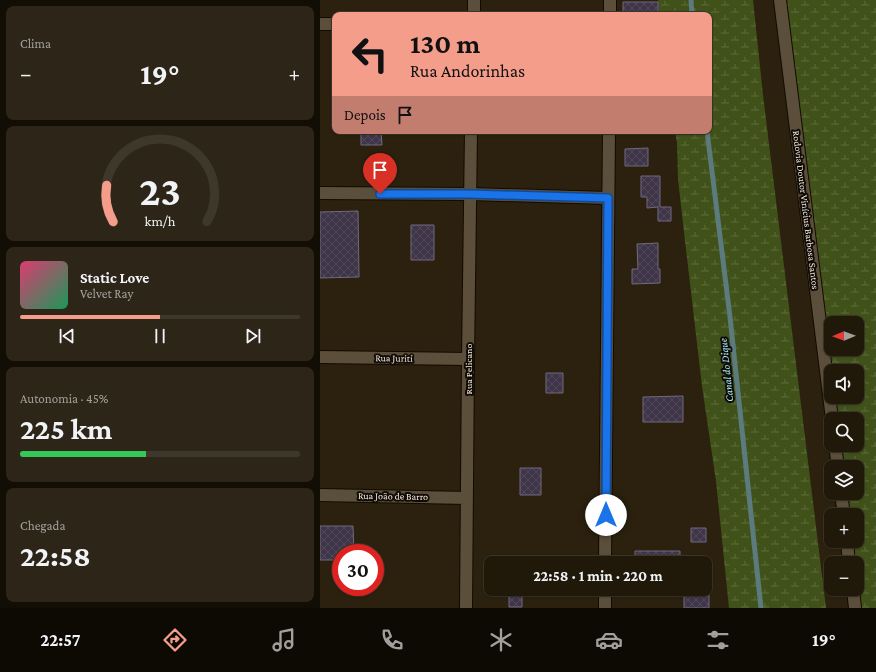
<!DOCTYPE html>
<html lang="pt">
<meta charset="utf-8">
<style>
:root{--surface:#20190a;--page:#2d2618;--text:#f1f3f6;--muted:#a2a09c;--line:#3d382b;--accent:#f49d8b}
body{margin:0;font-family:"Crimson Pro",serif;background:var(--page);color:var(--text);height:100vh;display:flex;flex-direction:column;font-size:15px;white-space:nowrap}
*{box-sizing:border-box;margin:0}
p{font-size:13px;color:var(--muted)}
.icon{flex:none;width:22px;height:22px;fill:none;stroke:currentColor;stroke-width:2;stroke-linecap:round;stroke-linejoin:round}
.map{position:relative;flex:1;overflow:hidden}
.side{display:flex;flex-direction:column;gap:6px;padding:6px;background:#120e06;width:320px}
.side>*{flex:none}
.guide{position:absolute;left:12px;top:12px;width:380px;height:122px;border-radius:8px;box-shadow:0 1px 3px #0004,0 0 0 1px var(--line);background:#f49d8b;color:#111;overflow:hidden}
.needle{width:26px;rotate:269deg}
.controls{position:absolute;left:504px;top:316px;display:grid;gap:8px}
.controls a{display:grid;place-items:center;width:40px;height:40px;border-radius:8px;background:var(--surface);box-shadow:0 1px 3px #0004,0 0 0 1px var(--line);font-size:20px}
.speed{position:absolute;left:12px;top:544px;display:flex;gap:8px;font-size:20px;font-weight:700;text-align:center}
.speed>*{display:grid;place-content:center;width:52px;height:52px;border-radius:50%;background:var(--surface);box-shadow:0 1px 3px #0004,0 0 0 1px var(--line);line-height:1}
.speed .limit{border:6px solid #d22;background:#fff;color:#111}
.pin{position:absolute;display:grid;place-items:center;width:34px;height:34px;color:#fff;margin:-41px -17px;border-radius:50% 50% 50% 0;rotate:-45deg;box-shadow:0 0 4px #0007}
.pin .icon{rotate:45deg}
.me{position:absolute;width:44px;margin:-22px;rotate:0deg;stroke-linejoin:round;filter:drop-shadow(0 0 3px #0008)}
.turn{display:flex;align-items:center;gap:14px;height:84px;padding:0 12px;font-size:18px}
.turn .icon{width:52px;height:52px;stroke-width:2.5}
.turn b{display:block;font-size:28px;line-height:34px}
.then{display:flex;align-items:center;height:38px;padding:0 12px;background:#0003;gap:8px;font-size:15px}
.big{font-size:30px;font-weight:700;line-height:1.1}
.side .card{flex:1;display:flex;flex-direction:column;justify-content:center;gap:6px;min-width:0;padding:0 14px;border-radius:8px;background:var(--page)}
.side .dial{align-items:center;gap:0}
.dial svg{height:104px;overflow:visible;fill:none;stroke:var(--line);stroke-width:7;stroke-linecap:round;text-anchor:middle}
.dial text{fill:var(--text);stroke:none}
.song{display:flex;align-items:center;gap:12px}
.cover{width:48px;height:48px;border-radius:6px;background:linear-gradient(135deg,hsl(340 70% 55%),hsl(150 70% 35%))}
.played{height:4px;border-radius:2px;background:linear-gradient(90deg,var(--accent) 50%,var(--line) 50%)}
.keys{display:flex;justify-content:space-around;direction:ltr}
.heat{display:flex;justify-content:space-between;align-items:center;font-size:22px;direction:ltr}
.charge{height:6px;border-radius:3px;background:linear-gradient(90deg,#34c759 45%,var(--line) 0)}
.trip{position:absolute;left:164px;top:556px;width:228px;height:40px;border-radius:8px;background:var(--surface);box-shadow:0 1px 3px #0004,0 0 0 1px var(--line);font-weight:700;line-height:40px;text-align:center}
.tabs{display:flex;height:64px;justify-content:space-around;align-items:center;background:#0d0a04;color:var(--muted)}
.tabs .icon{width:28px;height:28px}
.tabs .selected{color:var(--accent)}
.tabs b{font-size:18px;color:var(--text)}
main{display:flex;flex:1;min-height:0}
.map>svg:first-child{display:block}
.wetland{fill:url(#wetland-marsh);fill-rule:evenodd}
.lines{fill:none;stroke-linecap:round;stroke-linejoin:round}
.stream{stroke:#5b7b7e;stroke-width:5}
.building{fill:url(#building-cross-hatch);stroke:#73697f}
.street-casing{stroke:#130a00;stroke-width:14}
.secondary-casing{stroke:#130a00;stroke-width:14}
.street{stroke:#5b4f3b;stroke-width:12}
.secondary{stroke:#5b4f3b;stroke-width:12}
.route-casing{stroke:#114b97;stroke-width:10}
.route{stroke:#1a73e8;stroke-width:7}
.labels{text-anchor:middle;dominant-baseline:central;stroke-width:4;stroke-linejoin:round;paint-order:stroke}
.street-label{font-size:10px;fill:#f2eadf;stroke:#100b05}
.water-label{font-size:11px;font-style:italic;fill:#a5ebfa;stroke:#100b05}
</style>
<main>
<section class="side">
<div class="card"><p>Clima</p>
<div class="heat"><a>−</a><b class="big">19°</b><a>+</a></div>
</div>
<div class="card dial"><svg viewBox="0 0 100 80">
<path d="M14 69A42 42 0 1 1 86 69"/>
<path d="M14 69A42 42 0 0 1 9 41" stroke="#f49d8b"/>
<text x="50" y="56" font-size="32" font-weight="700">23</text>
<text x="50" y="72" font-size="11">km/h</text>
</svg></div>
<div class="card">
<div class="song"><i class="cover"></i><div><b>Static Love</b><p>Velvet Ray</p></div></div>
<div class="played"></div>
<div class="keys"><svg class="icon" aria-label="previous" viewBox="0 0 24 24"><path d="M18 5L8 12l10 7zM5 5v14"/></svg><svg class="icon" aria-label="pause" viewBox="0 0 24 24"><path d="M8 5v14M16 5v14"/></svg><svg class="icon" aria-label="next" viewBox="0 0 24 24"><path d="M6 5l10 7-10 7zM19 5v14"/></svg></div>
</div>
<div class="card"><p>Autonomia · 45%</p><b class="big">225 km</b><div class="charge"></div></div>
<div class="card"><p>Chegada</p><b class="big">22:58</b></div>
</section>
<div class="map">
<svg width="556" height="608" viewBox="0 0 556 608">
<defs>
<pattern id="wetland-marsh" width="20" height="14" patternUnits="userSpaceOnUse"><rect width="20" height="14" fill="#405219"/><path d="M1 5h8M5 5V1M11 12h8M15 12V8" fill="none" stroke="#5c6b3a"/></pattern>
<pattern id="building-cross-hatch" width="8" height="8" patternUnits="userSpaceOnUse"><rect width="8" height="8" fill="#3e3548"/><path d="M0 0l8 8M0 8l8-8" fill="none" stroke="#514959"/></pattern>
</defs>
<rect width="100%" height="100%" fill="#2b210e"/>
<!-- wetland -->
<path class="wetland" d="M338,0H433L443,95L506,608H409L396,481L382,386L364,232L358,179L357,143L355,131H389V15H339Z
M461,0H556V608H534L537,589V563H528L526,541H537V515H522L520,493H537V467H517L514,445H537V419H511ZM511,323H537V349H511ZM511,371H537V397H511Z"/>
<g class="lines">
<!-- stream -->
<path class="stream" d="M371,0L372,15
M387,131L410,317L441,608"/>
</g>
<!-- building -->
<path class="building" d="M303,2H338V15H303Z
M41,131H61L62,145H41Z
M328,148V166H305V149Z
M321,176H340V207H351V221H338V207L327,208V197H321Z
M38,211L39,277L0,278V212Z
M91,225H114V260H91Z
M338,243V269H340V283L312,284V269H318L317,244Z
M226,373H243V393H226Z
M363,396V422H323V397Z
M200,468H221V495H200Z
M0,526H33L34,553H21V560H0Z
M371,528H386V542H371Z
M315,551H360V563H315Z
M364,589H389V608H364Z
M189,591H202V607H189Z"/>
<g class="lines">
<defs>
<path id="street" d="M154,15V0
M290,15V0
M0,24H15
M0,193L150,194L288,198
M0,357L148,359
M0,495L147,498
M285,563L289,131
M146,608L148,359L151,131
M285,608V589"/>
<path id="secondary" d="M460,0L512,419
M515,445L518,467
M521,493L524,515
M527,541L529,563
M533,589L535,608"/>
</defs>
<!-- street casing -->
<use href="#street" class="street-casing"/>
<!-- secondary casing -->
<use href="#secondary" class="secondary-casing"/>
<!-- street -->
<use href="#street" class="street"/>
<!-- secondary -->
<use href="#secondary" class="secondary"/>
</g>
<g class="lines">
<defs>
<path id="route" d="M60,194H150L288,198L286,515"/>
</defs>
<!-- route casing -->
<use href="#route" class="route-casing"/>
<!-- route -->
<use href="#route" class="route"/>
</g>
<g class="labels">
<!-- street labels -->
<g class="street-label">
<text transform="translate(486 210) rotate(83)">Rodovia Doutor Vinícius Barbosa Santos</text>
<text transform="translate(74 358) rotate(1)">Rua Juriti</text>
<text transform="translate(148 369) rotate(-90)">Rua Pelicano</text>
<text transform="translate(73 496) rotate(1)">Rua João de Barro</text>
</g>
<!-- water labels -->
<g class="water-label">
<text transform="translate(406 370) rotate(-96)">Canal do Dique</text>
</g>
</g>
</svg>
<div class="controls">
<a><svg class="needle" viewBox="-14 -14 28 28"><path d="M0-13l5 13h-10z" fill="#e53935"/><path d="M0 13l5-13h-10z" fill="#a2a09c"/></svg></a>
<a><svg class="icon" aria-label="sound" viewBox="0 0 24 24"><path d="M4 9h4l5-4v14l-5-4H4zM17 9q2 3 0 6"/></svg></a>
<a><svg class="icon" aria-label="search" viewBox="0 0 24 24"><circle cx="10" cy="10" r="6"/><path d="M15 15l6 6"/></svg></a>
<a><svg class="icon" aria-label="layers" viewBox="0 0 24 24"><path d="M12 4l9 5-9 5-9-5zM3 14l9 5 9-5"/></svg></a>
<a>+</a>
<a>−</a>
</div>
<div class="speed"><div class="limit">30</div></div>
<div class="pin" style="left:60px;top:194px;background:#d93025"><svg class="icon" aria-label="arrive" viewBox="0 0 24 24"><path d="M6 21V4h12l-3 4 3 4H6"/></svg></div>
<svg class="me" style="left:286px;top:515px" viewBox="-20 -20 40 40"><circle r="19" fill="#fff"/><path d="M0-13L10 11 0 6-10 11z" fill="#1a73e8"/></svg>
<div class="trip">22:58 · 1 min · 220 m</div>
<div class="guide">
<div class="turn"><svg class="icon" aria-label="left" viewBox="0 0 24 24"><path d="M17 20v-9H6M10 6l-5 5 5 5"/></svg><div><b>130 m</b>Rua Andorinhas</div></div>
<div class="then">Depois<svg class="icon" aria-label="arrive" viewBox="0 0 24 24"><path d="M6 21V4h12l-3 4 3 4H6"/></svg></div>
</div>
</div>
</main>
<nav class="tabs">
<b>22:57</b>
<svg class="icon selected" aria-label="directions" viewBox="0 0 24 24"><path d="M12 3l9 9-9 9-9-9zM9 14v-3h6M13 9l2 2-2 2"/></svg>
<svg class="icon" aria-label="music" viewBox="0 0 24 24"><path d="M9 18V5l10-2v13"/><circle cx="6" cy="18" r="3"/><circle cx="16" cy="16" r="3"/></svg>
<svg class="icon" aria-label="phone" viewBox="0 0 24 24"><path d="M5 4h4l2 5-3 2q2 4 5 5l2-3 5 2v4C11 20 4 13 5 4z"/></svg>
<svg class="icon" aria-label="climate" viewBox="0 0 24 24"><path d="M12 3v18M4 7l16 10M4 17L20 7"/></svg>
<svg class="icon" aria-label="car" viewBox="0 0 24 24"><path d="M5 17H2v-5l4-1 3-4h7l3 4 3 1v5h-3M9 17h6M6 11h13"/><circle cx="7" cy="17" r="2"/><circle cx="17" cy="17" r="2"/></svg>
<svg class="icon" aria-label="filters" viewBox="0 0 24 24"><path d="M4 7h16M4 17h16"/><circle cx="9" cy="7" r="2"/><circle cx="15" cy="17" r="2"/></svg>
<b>19°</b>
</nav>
